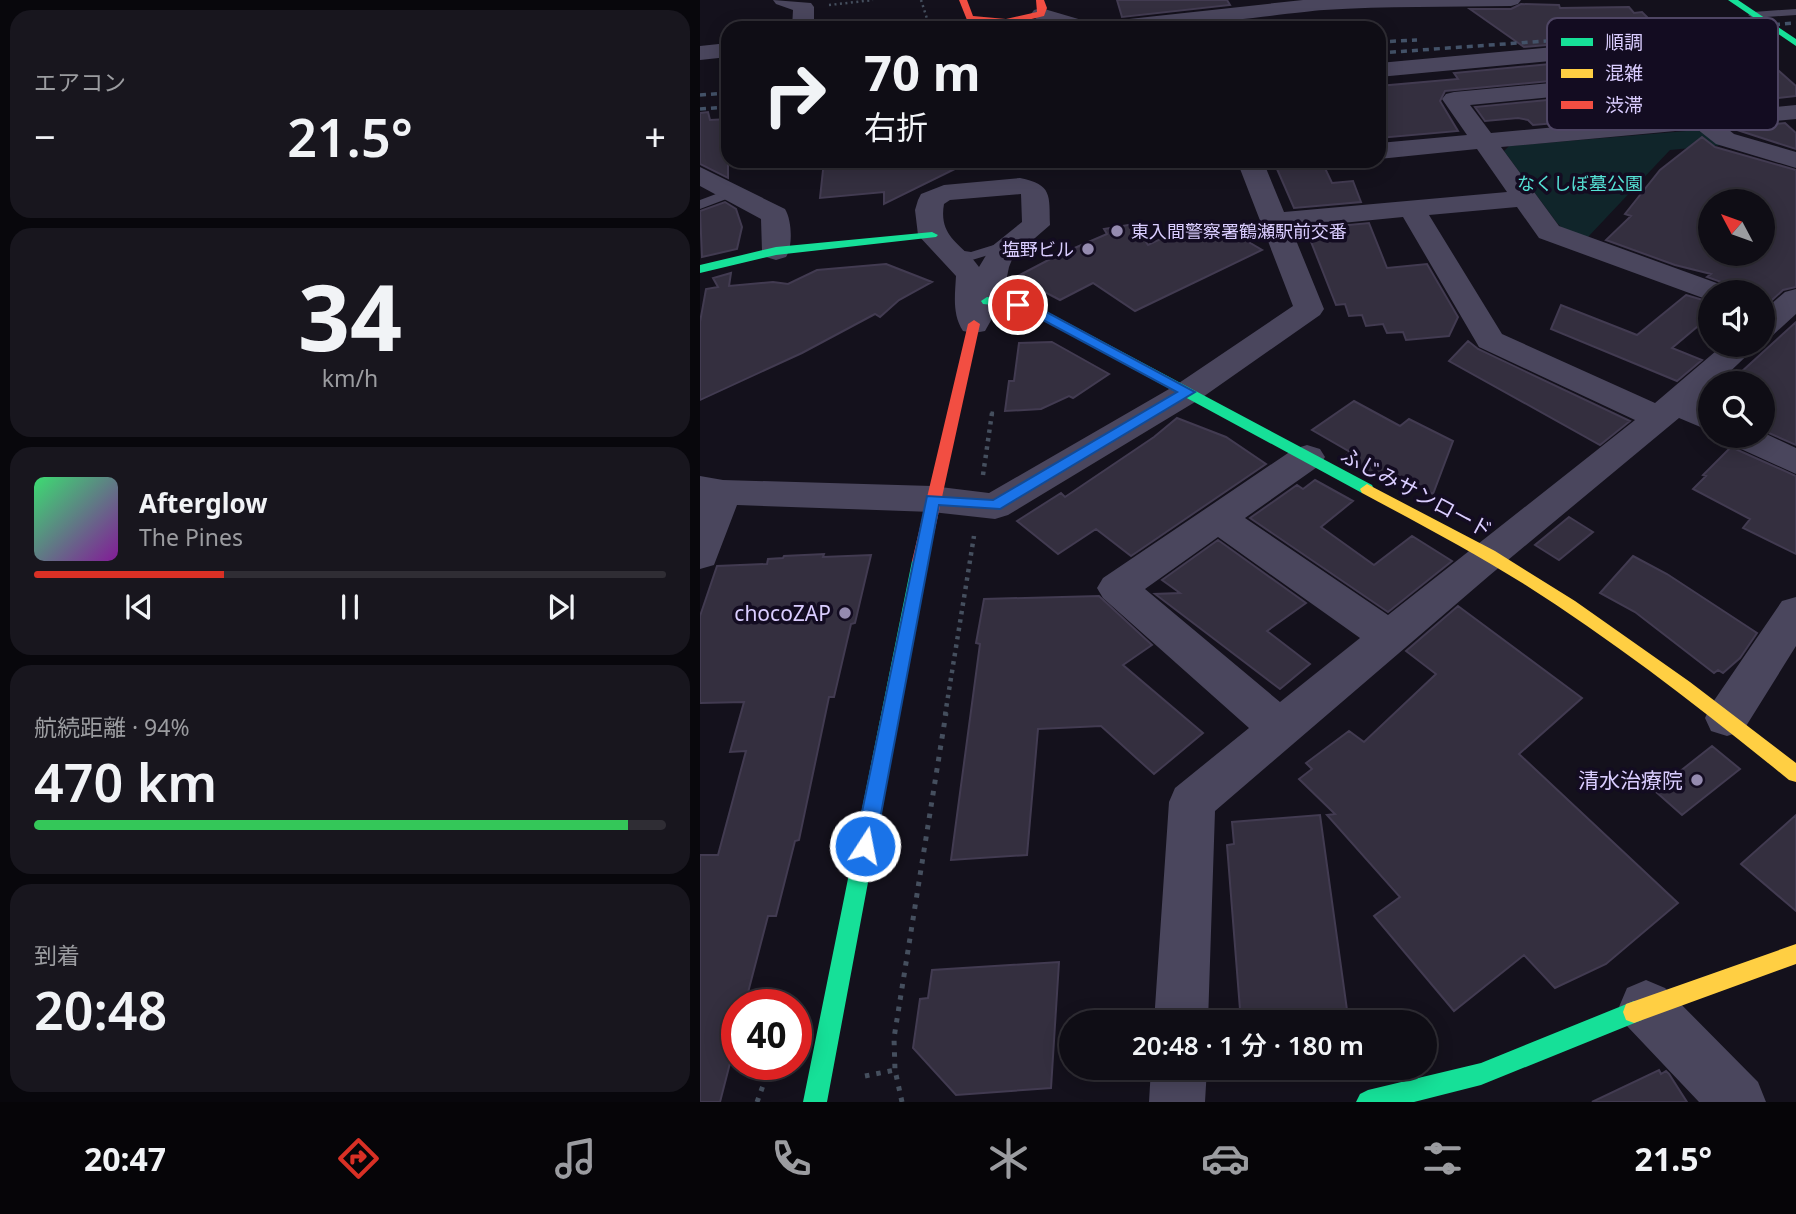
<!DOCTYPE html>
<html lang="ja">
<meta charset="utf-8">
<style>
:root{--surface:#0f0d15;--page:#18161e;--text:#f1f3f6;--muted:#9b9ca0;--line:#2f2d34;--accent:#d93025}
body{margin:0;font-family:"Noto Sans","Noto Sans JP",sans-serif;background:var(--page);color:var(--text);height:100vh;display:flex;flex-direction:column;font-size:26px;white-space:nowrap}
*{box-sizing:border-box;margin:0}
p{font-size:23px;color:var(--muted)}
.icon{flex:none;width:38px;height:38px;fill:none;stroke:currentColor;stroke-width:2;stroke-linecap:round;stroke-linejoin:round}
.map{position:relative;flex:1;overflow:hidden}
.panel{display:flex;flex-direction:column;gap:10px;padding:10px;background:#08070c;width:700px}
.panel>*{flex:none}
.top-card{position:absolute;left:21px;top:21px;width:665px;height:147px;border-radius:21px;box-shadow:0 4px 18px #0003,0 0 0 2px var(--line);background:#0f0d15;color:var(--text);overflow:hidden}
.needle{width:46px;rotate:311deg}
.fabs{position:absolute;left:998px;top:189px;display:grid;gap:14px}
.fabs a{display:grid;place-items:center;width:77px;height:77px;border-radius:50%;background:var(--surface);box-shadow:0 4px 18px #0003,0 0 0 2px var(--line);font-size:35px}
.speed{position:absolute;left:21px;top:989px;display:flex;gap:14px;font-size:35px;font-weight:700;text-align:center}
.speed>*{display:grid;place-content:center;width:91px;height:91px;border-radius:50%;background:var(--surface);box-shadow:0 4px 18px #0003,0 0 0 2px var(--line);line-height:1}
.speed .limit{border:10px solid #d22;background:#fff;color:#111}
.pin{position:absolute;display:grid;place-items:center;width:60px;height:60px;color:#fff;margin:-30px;border:4px solid #fff;border-radius:50%;box-shadow:0 2px 7px #0007}
.me{position:absolute;width:77px;margin:-38px;rotate:11deg;stroke-linejoin:round;filter:drop-shadow(0 0 5px #0008)}
.turn{display:flex;align-items:center;gap:24px;height:147px;padding:0 28px;font-size:32px}
.turn .icon{width:91px;height:91px;stroke-width:2.5}
.turn b{display:block;font-size:49px;line-height:60px}
.big{font-size:52px;font-weight:600;line-height:1.1}
.panel .tile{flex:1;display:flex;flex-direction:column;justify-content:center;gap:10px;min-width:0;padding:0 24px;border-radius:21px;background:var(--page)}
.panel .dial{align-items:center;gap:0}
.dial b{font-size:91px;line-height:1}
.song{display:flex;align-items:center;gap:21px}
.cover{width:84px;height:84px;border-radius:10px;background:linear-gradient(135deg,hsl(140 70% 55%),hsl(290 70% 35%))}
.played{height:7px;border-radius:4px;background:linear-gradient(90deg,var(--accent) 30%,var(--line) 30%)}
.keys{display:flex;justify-content:space-around;direction:ltr}
.heat{display:flex;justify-content:space-between;align-items:center;font-size:38px;direction:ltr}
.charge{height:10px;border-radius:5px;background:linear-gradient(90deg,#34c759 94%,var(--line) 0)}
.trip{position:absolute;left:359px;top:1010px;width:378px;height:70px;border-radius:35px;background:var(--surface);box-shadow:0 4px 18px #0003,0 0 0 2px var(--line);font-weight:600;line-height:70px;text-align:center}
.tabs{display:flex;height:112px;justify-content:space-around;align-items:center;background:#060508;color:var(--muted)}
.tabs .icon{width:49px;height:49px}
.tabs .current{color:var(--accent)}
.tabs b{font-size:32px;color:var(--text)}
main{display:flex;flex:1;min-height:0}
.map>svg:first-child{display:block}
.green{fill:#10252a}
.building{fill:#342f3f;stroke:#423b51;stroke-width:2;fill-rule:evenodd}
.lines{fill:none;stroke-linecap:round;stroke-linejoin:round}
.path-far3{stroke:#454f5e;stroke-width:2.5;stroke-dasharray:2 3.5;stroke-linecap:butt}
.path-far2{stroke:#454f5e;stroke-width:3.5;stroke-dasharray:2.5 4.5;stroke-linecap:butt}
.path-far1{stroke:#454f5e;stroke-width:4.5;stroke-dasharray:3.5 5;stroke-linecap:butt}
.path{stroke:#454f5e;stroke-width:5;stroke-dasharray:4.5 7;stroke-linecap:butt}
.lane{fill:#4a465d;fill-rule:evenodd}
.street{fill:#4a465d;fill-rule:evenodd}
.fast{fill:#16e098;fill-rule:evenodd}
.slow{fill:#ffcf43;fill-rule:evenodd}
.jam{fill:#f24e42;fill-rule:evenodd}
.rail{stroke:#435268;stroke-width:3.5;stroke-dasharray:6 5;stroke-linecap:butt}
.route{fill:#1a73e8;stroke:#114b97;stroke-width:2}
.poi-dot{fill:#958bb0;stroke:#130c21;stroke-width:2.5}
.labels{text-anchor:middle;dominant-baseline:central;stroke-width:7;stroke-linejoin:round;paint-order:stroke}
.far-park-label{font-size:18px;fill:#55e3d6;stroke:#130c21}
.far-poi-label{font-size:18px;fill:#dacdff;stroke:#130c21;text-anchor:start}
.street-label{font-size:21px;fill:#dacdff;stroke:#130c21}
.poi-label{font-size:21px;fill:#dacdff;stroke:#130c21;text-anchor:end}
.key{fill:#130c21;stroke:#4f4664;stroke-width:2}
.key-label{font-size:19px;fill:#dacdff}
</style>
<main>
<section class="panel">
<div class="tile"><p>エアコン</p>
<div class="heat"><a>−</a><b class="big">21.5°</b><a>+</a></div>
</div>
<div class="tile dial"><b>34</b><p>km/h</p></div>
<div class="tile">
<div class="song"><i class="cover"></i><div><b>Afterglow</b><p>The Pines</p></div></div>
<div class="played"></div>
<div class="keys"><svg class="icon" aria-label="previous" viewBox="0 0 24 24"><path d="M18 5L8 12l10 7zM5 5v14"/></svg><svg class="icon" aria-label="pause" viewBox="0 0 24 24"><path d="M8 5v14M16 5v14"/></svg><svg class="icon" aria-label="next" viewBox="0 0 24 24"><path d="M6 5l10 7-10 7zM19 5v14"/></svg></div>
</div>
<div class="tile"><p>航続距離 · 94%</p><b class="big">470 km</b><div class="charge"></div></div>
<div class="tile"><p>到着</p><b class="big">20:48</b></div>
</section>
<div class="map">
<svg width="1096" height="1102" viewBox="0 0 1096 1102">
<rect width="100%" height="100%" fill="#14111c"/>
<!-- green -->
<path class="green" d="M998,130L1023,145L970,150L888,237L864,230L857,223L804,151L809,146Z"/>
<!-- building -->
<path class="building" d="M417,0H527L530,5L422,17Z
M821,4L859,5L860,8L929,7L934,13L942,12L965,35L824,47L770,9H811Z
M1036,33L1096,86V96L1060,100L1066,105L833,125L828,120L818,118L785,121L775,107L993,86L1003,94H1019L1026,86L1021,79L972,37Z
M956,54L974,69L745,91L740,101L758,131L679,138V86L758,79L754,73Z
M8,112L10,120L28,119V178L0,164V113Z
M1085,123L1096,133V149L1031,128Z
M1002,137L1015,147L1096,170V287L1083,290L1072,300L1062,296V292L1046,291L1007,277L1011,274L975,265L906,240L931,216L925,214L960,170ZM1010,201H1062V254H1010Z
M124,161H271L184,204V192L120,198Z
M623,164L632,183L653,181L661,202L594,208L577,169Z
M25,202L36,209L42,227L37,249L2,257L0,211Z
M513,221L562,250L435,311L393,283L360,300L316,277L356,256L407,234L404,229L434,224L448,245L484,228L489,231Z
M669,223L687,268L727,264L758,317L749,336L706,340L703,332L687,333L683,324L666,326L662,315L649,316L645,304L636,305L606,229Z
M186,264L232,282L199,300L180,317L175,314L102,353L0,400V322L6,289L18,287L13,278L31,273L29,286L73,282L88,284L117,270Z
M986,295L1010,302V316L972,348L1002,360L977,381L851,329L861,305L937,335Z
M1096,322V445L1062,430V383H1029Z
M768,341L778,349L930,421L900,445L749,361Z
M352,342L409,374L373,398L369,396L341,409L305,411L309,381H314L319,343Z
M654,401L700,426L709,419L753,441L733,494L689,471L681,478L643,458L650,452L612,430Z
M477,418L526,437L566,464L431,556L396,529L358,554L317,521L361,493L365,497L454,437Z
M1031,447L1096,476V554L1043,528L1050,519L993,489L1006,476L1003,475Z
M615,480L653,501L621,527L674,565L712,536L752,561L688,612L550,518L597,485L603,489Z
M869,517L893,532L859,560L835,545Z
M518,540L606,603L567,631L610,664L580,689L455,594L480,593L462,580Z
M124,554L123,557L171,555L155,623L151,624L134,697H129L99,840L95,841L76,916H68L45,1004H37V1036L20,1102H0V855H18L46,751L30,752L44,702L0,703V616L17,566L67,564L68,559L83,558L84,556Z
M933,556L967,574L1057,633L1040,658L1023,673L1018,670L1014,673L935,612L900,593Z
M399,596L452,645L423,665L503,733L454,774L401,726L338,729L327,855L251,860L280,644L276,643L284,599Z
M758,606L882,698L819,754L978,903L906,964L855,988L824,955L754,1011L674,916L700,897L627,815L635,814L599,779L612,769L606,763L649,731L664,742L736,674L706,651Z
M1012,746L1040,769L982,815L955,791Z
M620,815L648,1017L593,1022H541L527,845L534,844L532,822Z
M1096,815V911L1041,864Z
M359,962L351,1088L256,1095L213,1048L220,999L228,998L232,970Z
M959,1070L961,1074L966,1071L969,1074L987,1102H892Z"/>
<g class="lines">
<!-- path-far3 -->
<path class="path-far3" d="M221,0L230,28
M129,5L173,0"/>
<!-- path-far2 -->
<path class="path-far2" d="M292,414L293,408"/>
<!-- path-far1 -->
<path class="path-far1" d="M283,475L292,413
M245,715L274,536"/>
<!-- path -->
<path class="path" d="M165,1076L195,1070
M57,1102L71,1064
M202,1102L195,1070L194,1038L246,713"/>
<!-- lane -->
<path class="lane" d="M1096,9V15L1053,18L1048,15L1053,12Z
M32,188L39,192L37,195L0,209V200Z
M310,240L317,244L315,247L272,260L246,256L244,253L251,249L271,252Z"/>
<!-- street -->
<path class="street" d="M73,0L111,3L114,7V28H92L93,10L76,4Z
M603,0H821L818,4L811,6C749,7 686,6 624,10C578,13 355,49 331,14L334,10L341,8L392,23Z
M962,37L970,39L1019,81L1023,86L1019,91H1003L994,83L770,105L791,133L1096,105V119L1024,126L1034,134L1096,152V168L1016,144L997,129L801,147L859,226L1025,286L1029,292H1010V300L1003,298L839,238L817,207L729,215L802,334L955,403L1023,345H1058L1018,383H1010V391L998,401L1010,406V431L979,418L790,575L515,811L508,1022H454L469,802L475,788L549,728L403,598L397,588L403,578L594,449L607,445L620,449L625,457L620,465L545,518L688,615L935,420L779,347L703,217L591,228L624,309L620,315L500,399L308,515L295,519L232,512L37,505L14,565L0,569V476L23,480L232,486L289,493L476,385L593,306L537,161H563L584,212L807,192L777,149L679,159V143L767,135L742,99L746,94L754,92L980,71L957,51L679,77V63ZM518,537L660,638L580,702L445,589Z
M28,43V57L0,60V46Z
M0,167L85,209C92,220 93,247 86,257L76,260L66,257L62,251L61,219L0,186Z
M320,178C353,185 349,195 350,225L313,257L309,267L302,301L285,331L274,333L263,331C252,314 255,295 256,276L218,235L215,210L218,200L221,194L244,185ZM321,194L322,222L291,247L279,267C263,244 238,238 244,204L250,200Z
M1096,289V314L1073,335L1062,337V312L1085,292Z
M1062,432L1096,448V474L1030,444L1025,436H1062Z
M1096,597V646L1043,731L1027,736L1011,731L1005,718L1011,705L1082,601Z
M946,980L965,988L1058,1082L1066,1102H999L927,1026L919,1007L927,988Z
M451,1068H507L505,1102H449Z"/>
<!-- fast -->
<path class="fast" d="M1028,0H1038L1096,39V46Z
M232,232L238,235L236,237L76,255L0,273V265L76,247Z
M287,297L315,299L338,307L672,485L674,489L672,493H662L330,313L313,307L283,304L281,301Z
M220,555L228,561L127,1102H103L212,561Z
M934,1001L942,1004L945,1012L942,1020L781,1085L714,1102H656L660,1094L668,1090L781,1063Z"/>
<!-- slow -->
<path class="slow" d="M667,484L795,551L875,601L990,682L1096,763V782L1089,780C1004,711 917,643 824,584C771,551 716,522 662,493L660,489Z
M1096,944V964L934,1023L926,1020L923,1012L926,1004Z"/>
<!-- jam -->
<path class="jam" d="M259,0H267L273,16L306,19L337,12L336,0H344L347,8L344,16L306,25L267,20Z
M274,320L280,324L228,561L220,567L212,561L268,324Z"/>
<!-- rail -->
<path class="rail" d="M679,42L717,40
M679,53L1096,23
M0,95L28,93
M0,109L28,107"/>
</g>
<!-- route -->
<path class="route" d="M318,301L339,308L495,392L300,509L239,505L175,846L172,852L165,855L158,852L155,846L227,496L293,500L477,392L330,313L312,305Z"/>
<!-- markers -->
<g class="poi-dot">
<circle cx="417" cy="231" r="7"/>
<circle cx="388" cy="249" r="7"/>
<circle cx="145" cy="613" r="7"/>
<circle cx="997" cy="780" r="7"/>
</g>
<g class="labels">
<!-- far-park labels -->
<g class="far-park-label">
<text x="880" y="183">なくしぼ墓公園</text>
</g>
<!-- far-poi labels -->
<g class="far-poi-label">
<text x="431" y="231">東入間警察署鶴瀬駅前交番</text>
<text x="374" y="249" text-anchor="end">塩野ビル</text>
</g>
<!-- street labels -->
<g class="street-label">
<text transform="translate(717 492) rotate(28)">ふじみサンロード</text>
</g>
<!-- poi labels -->
<g class="poi-label">
<text x="131" y="613">chocoZAP</text>
<text x="983" y="780">清水治療院</text>
</g>
</g>
<!-- legend -->
<rect x="847" y="18" width="231" height="112" rx="10" class="key"/>
<rect x="861" y="38" width="32" height="8" fill="#16e098"/>
<rect x="861" y="69" width="32" height="9" fill="#ffcf43"/>
<rect x="861" y="101" width="32" height="8" fill="#f24e42"/>
<g class="key-label">
<text x="905" y="49">順調</text>
<text x="905" y="80">混雑</text>
<text x="905" y="112">渋滞</text>
</g>
</svg>
<div class="fabs">
<a><svg class="needle" viewBox="-14 -14 28 28"><path d="M0-13l5 13h-10z" fill="#e53935"/><path d="M0 13l5-13h-10z" fill="#9b9ca0"/></svg></a>
<a><svg class="icon" aria-label="sound" viewBox="0 0 24 24"><path d="M4 9h4l5-4v14l-5-4H4zM17 9q2 3 0 6"/></svg></a>
<a><svg class="icon" aria-label="search" viewBox="0 0 24 24"><circle cx="10" cy="10" r="6"/><path d="M15 15l6 6"/></svg></a>
</div>
<div class="speed"><div class="limit">40</div></div>
<div class="pin" style="left:318px;top:305px;background:#d93025"><svg class="icon" aria-label="arrive" viewBox="0 0 24 24"><path d="M6 21V4h12l-3 4 3 4H6"/></svg></div>
<svg class="me" style="left:165px;top:846px" viewBox="-20 -20 40 40"><circle r="17" fill="#1a73e8" stroke="#fff" stroke-width="3"/><path d="M0-11L8 9 0 5-8 9z" fill="#fff"/></svg>
<div class="trip">20:48 · 1 分 · 180 m</div>
<div class="top-card">
<div class="turn"><svg class="icon" aria-label="right" viewBox="0 0 24 24"><path d="M7 20v-9h11M14 6l5 5-5 5"/></svg><div><b>70 m</b>右折</div></div>
</div>
</div>
</main>
<nav class="tabs">
<b>20:47</b>
<svg class="icon current" aria-label="directions" viewBox="0 0 24 24"><path d="M12 3l9 9-9 9-9-9zM9 14v-3h6M13 9l2 2-2 2"/></svg>
<svg class="icon" aria-label="music" viewBox="0 0 24 24"><path d="M9 18V5l10-2v13"/><circle cx="6" cy="18" r="3"/><circle cx="16" cy="16" r="3"/></svg>
<svg class="icon" aria-label="phone" viewBox="0 0 24 24"><path d="M5 4h4l2 5-3 2q2 4 5 5l2-3 5 2v4C11 20 4 13 5 4z"/></svg>
<svg class="icon" aria-label="climate" viewBox="0 0 24 24"><path d="M12 3v18M4 7l16 10M4 17L20 7"/></svg>
<svg class="icon" aria-label="car" viewBox="0 0 24 24"><path d="M5 17H2v-5l4-1 3-4h7l3 4 3 1v5h-3M9 17h6M6 11h13"/><circle cx="7" cy="17" r="2"/><circle cx="17" cy="17" r="2"/></svg>
<svg class="icon" aria-label="filters" viewBox="0 0 24 24"><path d="M4 7h16M4 17h16"/><circle cx="9" cy="7" r="2"/><circle cx="15" cy="17" r="2"/></svg>
<b>21.5°</b>
</nav>
